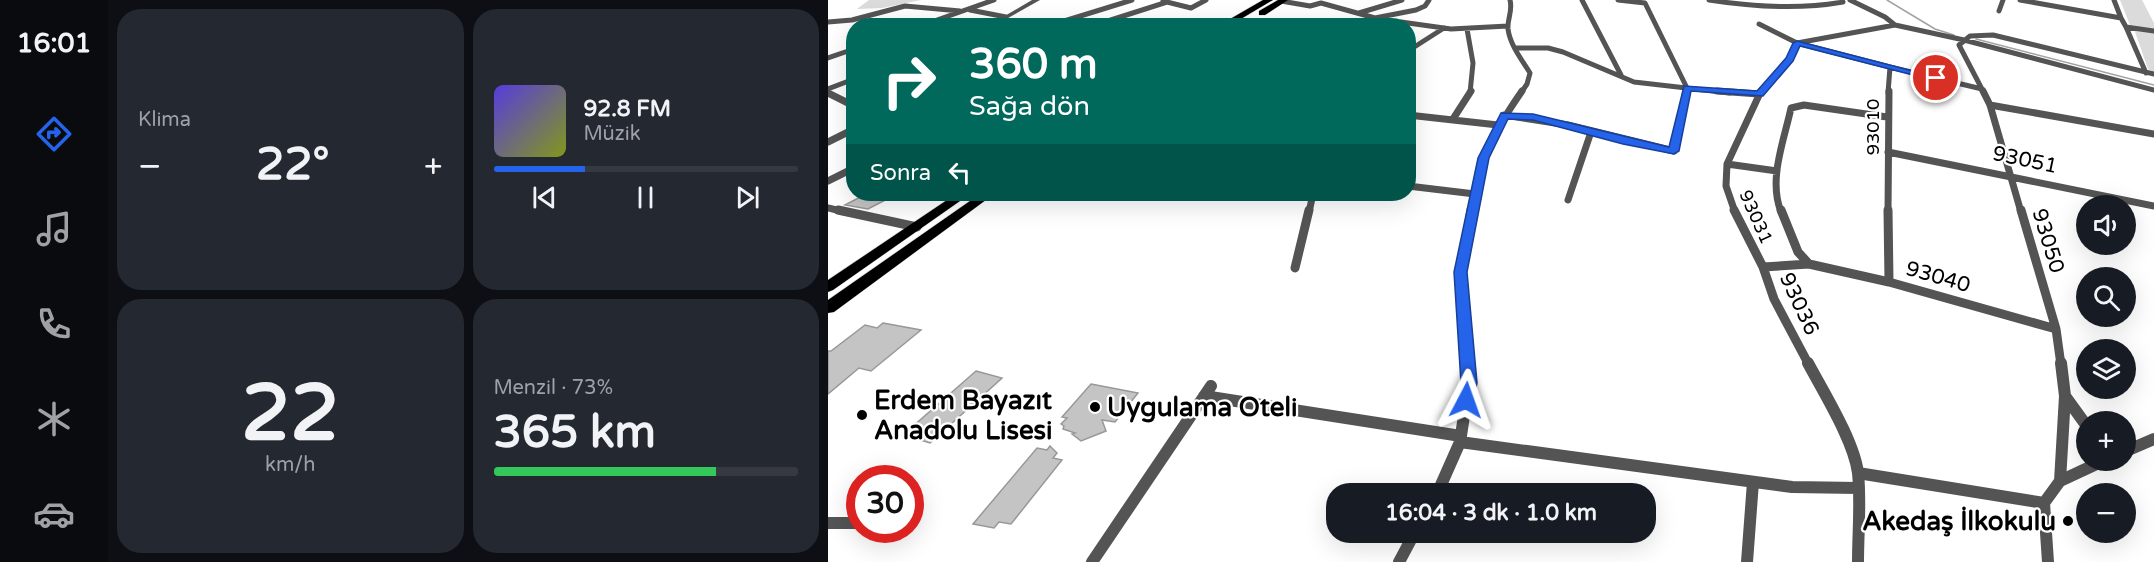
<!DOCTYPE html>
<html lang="tr">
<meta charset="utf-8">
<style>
:root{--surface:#171b24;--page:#242831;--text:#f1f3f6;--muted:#9ea1a6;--line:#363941;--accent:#2563eb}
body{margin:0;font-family:"Varela Round",sans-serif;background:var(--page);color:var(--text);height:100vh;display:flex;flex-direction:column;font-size:22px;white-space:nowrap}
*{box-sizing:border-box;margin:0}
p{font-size:20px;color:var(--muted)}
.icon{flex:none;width:33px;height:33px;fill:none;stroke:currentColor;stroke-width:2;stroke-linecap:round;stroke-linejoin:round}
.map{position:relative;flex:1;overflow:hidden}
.drawer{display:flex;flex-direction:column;gap:9px;padding:9px;background:#0d0f14;width:720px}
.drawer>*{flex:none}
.hud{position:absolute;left:18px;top:18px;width:570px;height:183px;border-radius:24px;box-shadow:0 6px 24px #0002;background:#00695c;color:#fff;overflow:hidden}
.tools{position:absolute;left:1248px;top:195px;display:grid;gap:12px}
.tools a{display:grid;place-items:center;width:60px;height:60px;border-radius:50%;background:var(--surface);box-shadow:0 6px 24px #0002;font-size:30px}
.speed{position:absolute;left:18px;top:465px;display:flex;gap:12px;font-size:30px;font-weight:700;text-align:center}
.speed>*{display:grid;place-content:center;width:78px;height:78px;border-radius:50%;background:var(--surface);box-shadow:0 6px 24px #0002;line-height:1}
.speed .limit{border:9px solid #d22;background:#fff;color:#111}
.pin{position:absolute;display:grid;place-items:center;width:51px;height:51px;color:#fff;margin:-26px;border:3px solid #fff;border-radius:50%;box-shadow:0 2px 6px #0007}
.me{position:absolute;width:66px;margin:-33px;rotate:4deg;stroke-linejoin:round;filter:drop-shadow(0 0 4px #0008)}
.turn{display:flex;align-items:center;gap:21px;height:126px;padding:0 24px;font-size:27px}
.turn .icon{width:78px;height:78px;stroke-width:2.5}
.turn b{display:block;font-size:42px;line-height:51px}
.then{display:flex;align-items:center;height:57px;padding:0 24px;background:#0003;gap:12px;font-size:22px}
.big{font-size:45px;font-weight:700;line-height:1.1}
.drawer .widget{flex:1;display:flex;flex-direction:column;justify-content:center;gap:9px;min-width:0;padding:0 21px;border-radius:24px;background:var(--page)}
.drawer .dial{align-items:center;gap:0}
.dial b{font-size:78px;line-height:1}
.song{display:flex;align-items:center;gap:18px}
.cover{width:72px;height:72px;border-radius:9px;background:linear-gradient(135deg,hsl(250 70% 55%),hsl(70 70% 35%))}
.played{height:6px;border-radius:3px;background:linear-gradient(90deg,var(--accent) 30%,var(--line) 30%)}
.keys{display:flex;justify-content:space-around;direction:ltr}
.heat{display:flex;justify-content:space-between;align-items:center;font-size:33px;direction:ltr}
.charge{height:9px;border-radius:4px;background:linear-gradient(90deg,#34c759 73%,var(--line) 0)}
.drawer .tiles{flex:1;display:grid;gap:9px;grid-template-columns:repeat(2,1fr)}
.trip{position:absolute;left:498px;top:483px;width:330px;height:60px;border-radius:24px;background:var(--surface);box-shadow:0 6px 24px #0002;font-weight:700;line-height:60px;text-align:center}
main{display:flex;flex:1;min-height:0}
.menu{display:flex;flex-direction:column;width:108px;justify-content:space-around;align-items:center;background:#090b0e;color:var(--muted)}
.menu .icon{width:42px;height:42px}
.menu .current{color:var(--accent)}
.menu b{font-size:27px;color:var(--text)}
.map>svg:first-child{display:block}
.green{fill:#dbdbdb}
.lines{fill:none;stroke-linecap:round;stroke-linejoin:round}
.stream{stroke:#a2a2a2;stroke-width:1.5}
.building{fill:#c4c4c4;stroke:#989898;stroke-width:1.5}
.primary-casing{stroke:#dbdbdb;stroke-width:1}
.minor-far3{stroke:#545454;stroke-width:5}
.minor-far2{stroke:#545454;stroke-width:7}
.minor-far1{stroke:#545454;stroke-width:9}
.minor{stroke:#545454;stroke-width:12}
.tertiary{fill:#545454;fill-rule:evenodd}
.primary{fill:#000;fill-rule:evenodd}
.route{fill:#2563eb;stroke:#184099;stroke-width:1.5}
.poi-dot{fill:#000;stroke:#fff;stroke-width:2}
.labels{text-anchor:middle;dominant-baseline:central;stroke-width:4.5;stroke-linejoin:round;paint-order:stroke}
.far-street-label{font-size:18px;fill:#000;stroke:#fff}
.street-label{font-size:21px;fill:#000;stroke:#fff}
.near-poi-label{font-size:26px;font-weight:bold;fill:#000;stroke:#fff;text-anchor:start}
</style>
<main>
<nav class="menu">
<b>16:01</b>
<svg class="icon current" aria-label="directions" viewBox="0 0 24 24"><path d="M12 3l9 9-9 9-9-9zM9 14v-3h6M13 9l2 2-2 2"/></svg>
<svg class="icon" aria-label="music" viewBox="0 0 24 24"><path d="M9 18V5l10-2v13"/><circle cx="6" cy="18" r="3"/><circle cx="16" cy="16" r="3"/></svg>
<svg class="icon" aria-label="phone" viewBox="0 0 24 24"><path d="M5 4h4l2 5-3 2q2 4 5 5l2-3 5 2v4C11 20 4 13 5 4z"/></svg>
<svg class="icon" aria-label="climate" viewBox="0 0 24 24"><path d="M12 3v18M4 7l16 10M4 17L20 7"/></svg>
<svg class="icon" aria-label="car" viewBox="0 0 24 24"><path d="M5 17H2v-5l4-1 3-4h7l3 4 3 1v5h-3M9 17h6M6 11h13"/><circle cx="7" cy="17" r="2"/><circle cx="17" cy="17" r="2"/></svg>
</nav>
<section class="drawer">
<div class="tiles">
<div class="widget"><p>Klima</p>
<div class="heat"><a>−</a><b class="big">22°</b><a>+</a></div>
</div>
<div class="widget">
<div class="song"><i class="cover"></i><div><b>92.8 FM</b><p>Müzik</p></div></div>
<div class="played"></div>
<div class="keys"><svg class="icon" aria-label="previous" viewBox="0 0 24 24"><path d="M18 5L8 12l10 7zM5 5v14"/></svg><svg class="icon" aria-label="pause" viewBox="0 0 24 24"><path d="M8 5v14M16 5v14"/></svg><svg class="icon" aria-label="next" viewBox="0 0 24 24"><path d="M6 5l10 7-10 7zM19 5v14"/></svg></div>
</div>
<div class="widget dial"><b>22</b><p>km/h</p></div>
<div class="widget"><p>Menzil · 73%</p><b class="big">365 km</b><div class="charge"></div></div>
</div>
</section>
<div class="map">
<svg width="1326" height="562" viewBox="0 0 1326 562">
<rect width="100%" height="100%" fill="#fff"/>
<!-- green -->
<path class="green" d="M41,0H93L54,8L29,9Z
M1292,0H1314L1326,23V30L1302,25Z
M1306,29L1326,32V72L1320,69Z"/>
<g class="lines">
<!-- stream -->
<path class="stream" d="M1059,0L1107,29L1126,35
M1148,39L1326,85"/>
</g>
<!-- building -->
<path class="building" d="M38,194H69L40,209L17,205Z
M55,323L93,330L43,371L31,368L0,394V351H3L37,325L49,328Z
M148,371L174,378L102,443L75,435Z
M263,384L310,393L287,422L274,420L278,431L253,441L244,434L247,433L235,429L236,426L233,424L239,418L234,417Z
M222,446L229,453L225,458L234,460L183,524L171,522L166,528L145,524L209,448L219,450Z"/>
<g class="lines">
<defs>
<path id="primary" d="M435,0H445L401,26H390Z
M450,0H460L437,15H431V11Z
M128,194H142L5,290L0,292V280Z
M152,194H166L6,312L0,313V300Z"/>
</defs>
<!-- primary casing -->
<use href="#primary" class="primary-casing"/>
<!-- minor-far3 -->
<path class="minor-far3" d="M682,0C685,11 679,19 680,29C682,45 694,60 702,73L699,84L693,93
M754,0L793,75
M790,0L817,3L859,88L858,93
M881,0C926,7 970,10 1015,2L1014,0
M1022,0L1057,17L1067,25
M1192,0L1293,18L1298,27L1326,31
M1286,0L1293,18
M335,1L363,8L378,0
M453,1L482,6L493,3L547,18L588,10L597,6L601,0
M142,10L178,17
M1171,11L1175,0
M531,13L574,0
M0,22L24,20L77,6L132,11
M573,22L623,29L680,26
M931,24L969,43L1062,67
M92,26L166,0
M160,26L178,17
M220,26L304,0
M264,26L339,2
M1298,27L1318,73
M639,29L645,63L642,93
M688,48H720L735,52L806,82L902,93
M580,51L616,28
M0,58L26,49
M0,89L26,79
M932,93L962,59L969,43L1067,25L1136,40L1326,90
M1060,93L1062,67L1154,89
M1156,93L1131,45L1142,36L1165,35L1326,74"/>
<!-- minor-far2 -->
<path class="minor-far2" d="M889,91L931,94
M1155,91L1162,105L1193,212
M0,93L26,106
M1162,105L1326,134
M580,115L670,125
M676,115L740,125L846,151L858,91
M625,119L643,91
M0,142L26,129
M1060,152L1326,206
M899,164L949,171
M0,181L26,168
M580,186L647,194
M740,200L763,132
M0,208L17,212
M481,212L485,194
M643,212C652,160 664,134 694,91
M907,212L898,186L899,164L933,91
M953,212C940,179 956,141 963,108L976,105L1059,117
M1060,212L1061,91"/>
<!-- minor-far1 -->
<path class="minor-far1" d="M10,210L89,227
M906,210L935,267
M953,210L970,252L981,264
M1060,210L1061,282
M1193,210L1228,329L1233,365
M467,268L481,210
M640,365L633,272L643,210
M981,365L946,299L935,267L981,264L1061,282L1228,329"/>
<!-- minor -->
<path class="minor" d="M980,363C996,393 1026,441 1030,473C1033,502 1030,533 1030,562
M376,396L633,436
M1237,396L1258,425
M632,442L964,487L1030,488
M1298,451L1326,439
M1030,473L1216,503
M1232,481L1237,396L1233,363
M609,494L632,442L641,383L640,363
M0,523H32
M264,562L383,386
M571,562L587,532
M919,562L925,482
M1220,562L1216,503L1232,481L1277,460"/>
<!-- tertiary -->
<path class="tertiary" d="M204,0H212L180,18L175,17Z"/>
<!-- primary -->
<use href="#primary" class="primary"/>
</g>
<!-- route -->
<path class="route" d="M969,41L1112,78L1108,81L972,46L965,61L935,96L863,91L851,151L846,154L795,144L705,120L680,119L661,158L639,272L649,383L644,405L638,407L632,405L630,400L633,383L626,272L650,158L673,113L705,114L841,147L856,86L929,91L958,58L965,43Z"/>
<!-- markers -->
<g class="poi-dot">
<circle cx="267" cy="407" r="6"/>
<circle cx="34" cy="415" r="6"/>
<circle cx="1240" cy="521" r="6"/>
</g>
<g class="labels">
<!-- far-street labels -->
<g class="far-street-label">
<text transform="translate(1045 127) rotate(-90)">93010</text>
<text transform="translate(928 217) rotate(66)">93031</text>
</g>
<!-- street labels -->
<g class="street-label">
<text transform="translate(1197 160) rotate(12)">93051</text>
<text transform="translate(1220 241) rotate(73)">93050</text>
<text transform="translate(1110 277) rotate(16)">93040</text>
<text transform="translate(971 304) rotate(65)">93036</text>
</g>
<!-- near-poi labels -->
<g class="near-poi-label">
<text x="46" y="400">Erdem Bayazıt<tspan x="46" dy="30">Anadolu Lisesi</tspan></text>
<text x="279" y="407">Uygulama Oteli</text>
<text x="1228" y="521" text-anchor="end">Akedaş İlkokulu</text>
</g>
</g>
</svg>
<div class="tools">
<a><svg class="icon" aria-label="sound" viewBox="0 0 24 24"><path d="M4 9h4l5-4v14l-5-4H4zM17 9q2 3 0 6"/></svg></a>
<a><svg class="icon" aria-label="search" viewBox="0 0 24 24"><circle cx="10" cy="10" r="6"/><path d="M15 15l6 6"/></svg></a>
<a><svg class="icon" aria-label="layers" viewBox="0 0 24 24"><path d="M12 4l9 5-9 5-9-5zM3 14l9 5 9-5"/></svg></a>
<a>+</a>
<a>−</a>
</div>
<div class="speed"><div class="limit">30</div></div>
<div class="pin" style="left:1108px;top:78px;background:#d93025"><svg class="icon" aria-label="arrive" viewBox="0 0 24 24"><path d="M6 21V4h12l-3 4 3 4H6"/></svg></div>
<svg class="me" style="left:638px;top:400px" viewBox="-20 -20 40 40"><path d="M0-17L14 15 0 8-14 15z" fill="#2563eb" stroke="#fff" stroke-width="4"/></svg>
<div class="trip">16:04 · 3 dk · 1.0 km</div>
<div class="hud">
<div class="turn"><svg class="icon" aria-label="right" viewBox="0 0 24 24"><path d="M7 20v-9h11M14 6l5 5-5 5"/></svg><div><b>360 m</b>Sağa dön</div></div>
<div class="then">Sonra<svg class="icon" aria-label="left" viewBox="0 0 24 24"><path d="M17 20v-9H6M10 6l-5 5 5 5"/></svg></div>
</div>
</div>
</main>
